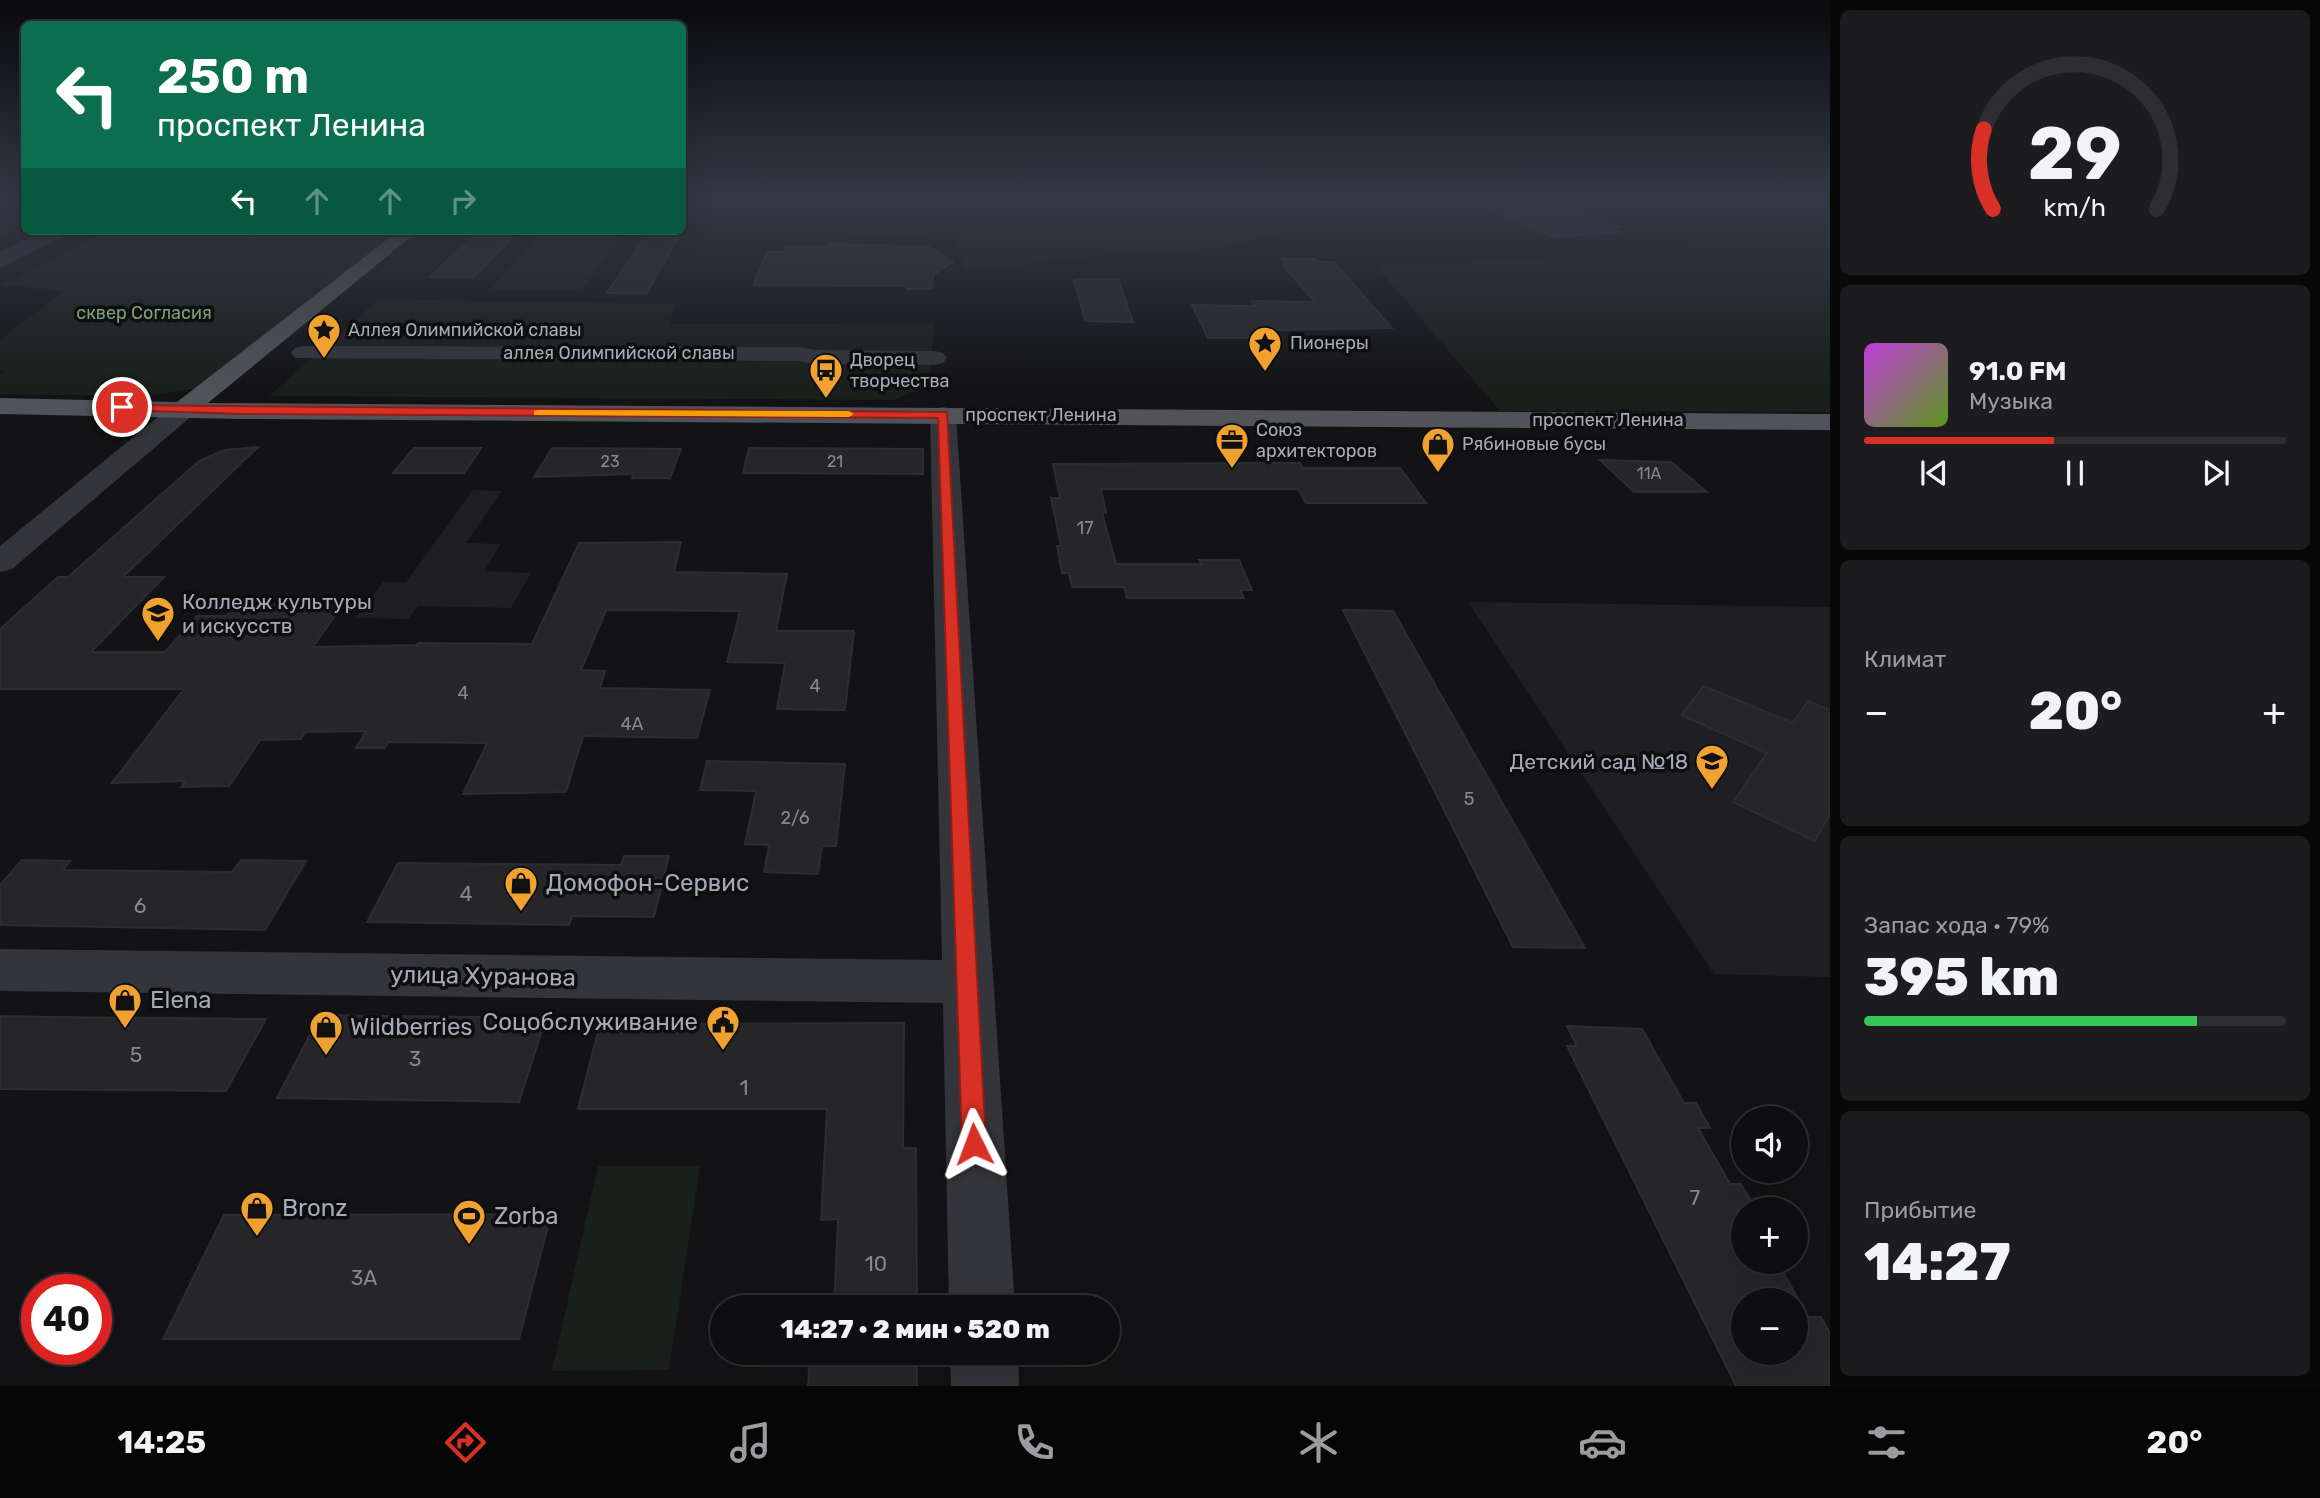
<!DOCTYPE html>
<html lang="ru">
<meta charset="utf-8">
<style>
:root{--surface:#0e0e10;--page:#1c1c1e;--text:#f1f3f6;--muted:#9b9c9f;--line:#2e2e30;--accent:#d93025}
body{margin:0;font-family:Rubik,sans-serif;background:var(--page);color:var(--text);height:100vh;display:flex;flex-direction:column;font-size:26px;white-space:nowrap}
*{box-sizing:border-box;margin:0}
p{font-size:23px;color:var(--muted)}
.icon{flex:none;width:38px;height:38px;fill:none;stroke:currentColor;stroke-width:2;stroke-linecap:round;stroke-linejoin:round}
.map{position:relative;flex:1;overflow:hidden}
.drawer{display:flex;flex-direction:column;gap:10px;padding:10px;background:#080809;width:490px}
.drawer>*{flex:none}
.hud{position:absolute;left:21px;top:21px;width:665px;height:214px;border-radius:10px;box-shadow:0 7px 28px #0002,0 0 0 2px var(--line);background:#0b6e4f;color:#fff;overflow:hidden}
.controls{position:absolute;left:1731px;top:1106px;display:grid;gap:14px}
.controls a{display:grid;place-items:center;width:77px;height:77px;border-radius:50%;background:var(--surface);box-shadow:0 7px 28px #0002,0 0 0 2px var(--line);font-size:35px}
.speed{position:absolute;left:21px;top:1274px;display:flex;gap:14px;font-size:35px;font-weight:700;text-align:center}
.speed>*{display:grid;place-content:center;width:91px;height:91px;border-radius:50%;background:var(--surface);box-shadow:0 7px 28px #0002,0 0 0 2px var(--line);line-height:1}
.speed .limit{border:10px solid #d22;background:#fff;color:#111}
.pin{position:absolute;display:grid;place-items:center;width:60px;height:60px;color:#fff;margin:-30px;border:4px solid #fff;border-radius:50%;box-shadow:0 2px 7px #0007}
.me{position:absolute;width:77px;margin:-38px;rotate:357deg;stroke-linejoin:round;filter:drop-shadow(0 0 5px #0008)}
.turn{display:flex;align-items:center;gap:24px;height:147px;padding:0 21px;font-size:32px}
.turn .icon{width:91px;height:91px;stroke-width:2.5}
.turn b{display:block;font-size:49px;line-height:60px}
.lanes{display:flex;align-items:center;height:66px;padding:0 21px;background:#0003;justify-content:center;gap:35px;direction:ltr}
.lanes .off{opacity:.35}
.big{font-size:52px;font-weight:800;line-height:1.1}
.drawer .widget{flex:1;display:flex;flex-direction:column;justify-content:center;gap:10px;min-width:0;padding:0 24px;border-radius:10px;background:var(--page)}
.drawer .dial{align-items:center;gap:0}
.dial svg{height:182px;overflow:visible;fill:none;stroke:var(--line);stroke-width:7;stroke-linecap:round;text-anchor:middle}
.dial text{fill:var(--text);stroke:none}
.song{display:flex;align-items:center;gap:21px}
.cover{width:84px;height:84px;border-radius:10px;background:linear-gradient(135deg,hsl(290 70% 55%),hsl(90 70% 35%))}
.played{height:7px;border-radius:4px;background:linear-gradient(90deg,var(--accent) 45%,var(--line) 45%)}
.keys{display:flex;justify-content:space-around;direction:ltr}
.heat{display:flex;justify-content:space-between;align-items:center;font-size:38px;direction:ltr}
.charge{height:10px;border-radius:5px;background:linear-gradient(90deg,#34c759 79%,var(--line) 0)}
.trip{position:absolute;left:710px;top:1295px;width:410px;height:70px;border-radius:35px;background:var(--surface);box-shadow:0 7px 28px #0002,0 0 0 2px var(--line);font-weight:800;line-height:70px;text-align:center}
.dock{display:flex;height:112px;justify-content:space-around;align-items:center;background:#060606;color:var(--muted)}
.dock .icon{width:49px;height:49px}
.dock .on{color:var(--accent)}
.dock b{font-size:32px;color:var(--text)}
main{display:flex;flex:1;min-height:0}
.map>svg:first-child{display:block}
.built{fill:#1f1f22}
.green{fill:#191f1a}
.water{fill:#293338}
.building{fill:#262629;stroke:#2d2d31;stroke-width:2}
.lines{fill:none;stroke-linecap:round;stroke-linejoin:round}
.minor{fill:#34353a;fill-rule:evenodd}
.major{fill:#505359;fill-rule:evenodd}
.route{fill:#d93025;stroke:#8d1f18;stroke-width:2}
.slow{fill:#f59e0b}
.labels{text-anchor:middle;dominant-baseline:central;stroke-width:7;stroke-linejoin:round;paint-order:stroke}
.far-number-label{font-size:16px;fill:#848991}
.far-park-label{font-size:18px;fill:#7ca07c;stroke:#0e0e10}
.far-poi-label{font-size:18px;fill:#a5abb5;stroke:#0e0e10;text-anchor:start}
.far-street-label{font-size:18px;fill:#a5abb5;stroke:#0e0e10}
.number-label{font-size:18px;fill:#848991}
.poi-label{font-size:21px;fill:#a5abb5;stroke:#0e0e10;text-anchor:start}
.near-number-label{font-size:21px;fill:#848991}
.near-poi-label{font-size:24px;fill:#a5abb5;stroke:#0e0e10;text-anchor:start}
.near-street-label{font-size:24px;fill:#a5abb5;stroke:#0e0e10}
</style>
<main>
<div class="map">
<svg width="1830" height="1386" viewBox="0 0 1830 1386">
<rect width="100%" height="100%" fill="#131315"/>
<!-- built -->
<path class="built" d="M683,198H835L683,206Z
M473,490L502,491L466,543L501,544L484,571L531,573L511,608L418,606L408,619L355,618L383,582H406Z
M1468,602L1830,607V977L1714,974Z"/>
<!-- green -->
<path class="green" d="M0,198H24V227L0,238Z
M1012,198H1222L1295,229L1226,247L1045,259L1011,269H964L944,203Z
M848,223L930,224V235L845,234Z
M107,231H399L200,388L149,396L0,394V375L5,371L0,370V340L64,291L1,285Z
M544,231H624L581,291L490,290Z
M1830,235V412L1500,411L1376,266L1570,257L1565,252Z
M379,299L675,304L670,324L934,323L929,385L894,400L269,396Z
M598,1166H700L669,1370L552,1371Z"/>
<!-- water -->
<path class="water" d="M45,231H74L0,268V252Z"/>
<!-- building -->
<path class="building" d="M1465,198H1551L1621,227L1613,228L1622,232L1554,237Z
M648,231H682L647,293H607Z
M472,238H512L474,277H430Z
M829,244L929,247L953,262L933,275L932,289H907V286L753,285L767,252H785L787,247H828Z
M1281,259H1316L1319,262H1334L1392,328L1270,330L1275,338H1208L1192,305L1255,306L1252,301L1315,302L1284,266H1288Z
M1074,279H1118L1133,322L1085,321Z
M258,447L123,577H164L91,652H165L197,616H226L236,605L343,604L313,647L417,645L418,643L532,644L579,543L681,542L674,572L787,574L776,631H854L845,710L777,709L785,663L727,662L740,611L606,610L581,670L605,671L600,688L710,690L697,738L583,736L566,792L463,794L487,743L388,742L385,748H356L366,731L305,732L301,739L260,740L229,786L181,787L186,781L112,783L184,689H0V629L58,577H68L199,461L224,450Z
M414,448H481L464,473H393Z
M552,448L681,449L670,478H632L633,474L534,477Z
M749,448L923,449V474L743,473Z
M1600,460L1671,462L1707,492H1634Z
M1300,463L1303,468H1400L1426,503H1306L1298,489H1101L1106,513H1102L1116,564H1201L1199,560H1239L1252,590H1240L1244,598H1127L1124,587H1072L1069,573H1062L1057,546H1061L1051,498H1060L1053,464Z
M1343,610L1393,611L1585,948L1513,947Z
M1704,686L1793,723L1808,701L1830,710V814L1815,841L1733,802L1767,753L1681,715Z
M707,761L845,764L836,846H822L818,874L764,872L769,845L745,844L756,791L700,790Z
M624,856H669L654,917L572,916L569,925L367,922L398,863L621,865Z
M22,860L70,861L63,870L232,872L241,860L306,861L265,930L0,925V885Z
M320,1015L546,1018L519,1102L277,1098Z
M0,1016L52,1017L266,1019L226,1091L0,1089Z
M904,1023L903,1148H916L917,1307H834L838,1219L821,1220L827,1109H578L600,1024Z
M1567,1026L1642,1029L1684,1103H1696L1710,1128H1698L1730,1184H1741L1756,1209H1743V1262H1777L1799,1300H1743V1353H1796V1317H1821L1830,1333V1386H1736L1567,1046H1577Z
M551,1214L519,1339H163L224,1215Z
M810,1353H917V1386H808Z"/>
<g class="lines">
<!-- minor -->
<path class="minor" d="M303,346L798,347L815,350L935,351L943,353L947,358L943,363L935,365L815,364L798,361L295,358L291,353L295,348Z
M184,401L193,403L197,409L193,415L12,569L0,572V546L175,403Z
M943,407L952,409L956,415L1015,1307H949L943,1003L0,991V949L942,960L930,415L934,409Z
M950,1353H1018L1019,1386H951Z"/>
<!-- major -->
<path class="major" d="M398,231H418L208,403L1830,414V430L240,419L0,414V398L177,402Z"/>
</g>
<!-- sky -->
<linearGradient id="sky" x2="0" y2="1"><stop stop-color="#0a0a0c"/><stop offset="0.51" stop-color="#333946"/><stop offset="1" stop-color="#333946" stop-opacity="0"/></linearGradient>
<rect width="1830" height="392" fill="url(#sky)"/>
<!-- route -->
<path class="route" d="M119,405L947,412L986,1144L983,1153L974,1156L966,1153L962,1144L938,418L240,414L122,410L117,407Z"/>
<!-- slow -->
<path class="slow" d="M538,410L849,411L854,414L849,417L534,415V411Z"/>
<!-- icons -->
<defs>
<symbol id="sight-pin" viewBox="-11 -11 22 30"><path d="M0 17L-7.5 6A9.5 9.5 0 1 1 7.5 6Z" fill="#f0a130" stroke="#0e0e10"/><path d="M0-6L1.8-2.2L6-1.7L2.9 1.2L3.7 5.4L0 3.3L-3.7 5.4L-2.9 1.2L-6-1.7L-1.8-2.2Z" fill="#111"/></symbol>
<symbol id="bus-pin" viewBox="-11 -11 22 30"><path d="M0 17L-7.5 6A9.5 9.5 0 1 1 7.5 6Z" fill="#f0a130" stroke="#0e0e10"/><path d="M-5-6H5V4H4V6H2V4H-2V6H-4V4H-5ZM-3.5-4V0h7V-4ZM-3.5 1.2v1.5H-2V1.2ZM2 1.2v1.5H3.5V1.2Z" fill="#111"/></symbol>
<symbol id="office-pin" viewBox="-11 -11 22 30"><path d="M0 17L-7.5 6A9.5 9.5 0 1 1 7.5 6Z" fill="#f0a130" stroke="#0e0e10"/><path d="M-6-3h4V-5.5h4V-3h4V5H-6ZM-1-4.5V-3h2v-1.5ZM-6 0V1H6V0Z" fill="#111"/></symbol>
<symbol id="shop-pin" viewBox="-11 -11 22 30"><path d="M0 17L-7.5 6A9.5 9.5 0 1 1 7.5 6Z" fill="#f0a130" stroke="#0e0e10"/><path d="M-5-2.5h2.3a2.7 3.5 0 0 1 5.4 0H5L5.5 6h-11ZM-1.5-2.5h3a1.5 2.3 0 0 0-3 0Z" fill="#111"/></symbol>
<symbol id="university-pin" viewBox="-11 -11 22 30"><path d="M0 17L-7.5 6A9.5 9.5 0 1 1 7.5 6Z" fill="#f0a130" stroke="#0e0e10"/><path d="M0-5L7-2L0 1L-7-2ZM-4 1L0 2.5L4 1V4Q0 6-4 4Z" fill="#111"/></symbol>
<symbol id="school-pin" viewBox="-11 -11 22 30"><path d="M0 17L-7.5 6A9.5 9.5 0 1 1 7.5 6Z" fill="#f0a130" stroke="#0e0e10"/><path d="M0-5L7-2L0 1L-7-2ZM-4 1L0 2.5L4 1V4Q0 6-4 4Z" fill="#111"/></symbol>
<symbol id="civic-pin" viewBox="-11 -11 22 30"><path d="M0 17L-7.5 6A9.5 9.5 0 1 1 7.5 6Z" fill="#f0a130" stroke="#0e0e10"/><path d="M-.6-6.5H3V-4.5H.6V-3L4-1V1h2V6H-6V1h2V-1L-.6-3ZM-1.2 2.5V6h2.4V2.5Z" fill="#111"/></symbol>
<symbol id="stadium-pin" viewBox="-11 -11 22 30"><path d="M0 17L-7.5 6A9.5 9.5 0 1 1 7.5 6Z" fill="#f0a130" stroke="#0e0e10"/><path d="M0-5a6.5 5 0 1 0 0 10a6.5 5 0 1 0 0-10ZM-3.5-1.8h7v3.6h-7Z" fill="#111"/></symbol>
</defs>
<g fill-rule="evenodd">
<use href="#sight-pin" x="305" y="311" width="38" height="52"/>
<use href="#sight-pin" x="1246" y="324" width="38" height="52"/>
<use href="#bus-pin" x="807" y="351" width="38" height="52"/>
<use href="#office-pin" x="1213" y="421" width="38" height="52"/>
<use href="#shop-pin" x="1419" y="425" width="38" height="52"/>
<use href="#university-pin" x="139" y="594" width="38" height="52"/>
<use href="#school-pin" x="1693" y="742" width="38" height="52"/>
<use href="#shop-pin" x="502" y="864" width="38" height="52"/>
<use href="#shop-pin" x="106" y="981" width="38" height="52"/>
<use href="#civic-pin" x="704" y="1003" width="38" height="52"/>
<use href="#shop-pin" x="307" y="1008" width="38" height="52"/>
<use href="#shop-pin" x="238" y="1189" width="38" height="52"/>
<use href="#stadium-pin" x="450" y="1197" width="38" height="52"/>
</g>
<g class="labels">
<!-- far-number labels -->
<g class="far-number-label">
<text x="610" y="461">23</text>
<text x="835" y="461">21</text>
<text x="1649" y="473">11А</text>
</g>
<!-- far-park labels -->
<g class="far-park-label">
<text x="144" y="313">сквер Согласия</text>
</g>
<!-- far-poi labels -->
<g class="far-poi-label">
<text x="348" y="330">Аллея Олимпийской славы</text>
<text x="1290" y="343">Пионеры</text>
<text x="850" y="360">Дворец<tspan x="850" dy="21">творчества</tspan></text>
<text x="1256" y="430">Союз<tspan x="1256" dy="21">архитекторов</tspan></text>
<text x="1462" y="444">Рябиновые бусы</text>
</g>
<!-- far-street labels -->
<g class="far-street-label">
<text x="619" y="353">аллея Олимпийской славы</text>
<text x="1041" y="415">проспект Ленина</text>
<text x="1608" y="420">проспект Ленина</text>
</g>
<!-- number labels -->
<g class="number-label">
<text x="1085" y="528">17</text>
<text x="815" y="686">4</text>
<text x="463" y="693">4</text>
<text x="632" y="724">4А</text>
<text x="1469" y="799">5</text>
<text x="795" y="818">2/6</text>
</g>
<!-- poi labels -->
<g class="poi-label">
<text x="182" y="601">Колледж культуры<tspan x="182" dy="24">и искусств</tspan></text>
<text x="1688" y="761" text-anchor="end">Детский сад №18</text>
</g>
<!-- near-number labels -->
<g class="near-number-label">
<text x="466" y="893">4</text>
<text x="140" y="905">6</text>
<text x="136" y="1054">5</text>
<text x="415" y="1058">3</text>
<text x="744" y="1087">1</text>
<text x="1695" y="1197">7</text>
<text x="876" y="1263">10</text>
<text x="364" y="1277">3А</text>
</g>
<!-- near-poi labels -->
<g class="near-poi-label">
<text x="546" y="883">Домофон-Сервис</text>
<text x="150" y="1000">Elena</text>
<text x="698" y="1022" text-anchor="end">Соцобслуживание</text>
<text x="350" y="1027">Wildberries</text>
<text x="282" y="1208">Bronz</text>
<text x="494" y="1216">Zorba</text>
</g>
<!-- near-street labels -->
<g class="near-street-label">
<text transform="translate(483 976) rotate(1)">улица Хуранова</text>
</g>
</g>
</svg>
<div class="controls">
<a><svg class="icon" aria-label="sound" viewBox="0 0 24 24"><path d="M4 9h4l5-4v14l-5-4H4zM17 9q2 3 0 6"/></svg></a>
<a>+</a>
<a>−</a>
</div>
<div class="speed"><div class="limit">40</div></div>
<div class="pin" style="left:122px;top:407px;background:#d93025"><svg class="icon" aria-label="arrive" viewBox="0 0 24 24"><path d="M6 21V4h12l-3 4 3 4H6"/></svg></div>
<svg class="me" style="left:974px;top:1144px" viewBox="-20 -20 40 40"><path d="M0-17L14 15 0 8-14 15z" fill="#d93025" stroke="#fff" stroke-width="4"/></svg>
<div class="trip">14:27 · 2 мин · 520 m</div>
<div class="hud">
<div class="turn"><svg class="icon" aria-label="left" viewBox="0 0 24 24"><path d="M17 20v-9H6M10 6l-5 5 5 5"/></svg><div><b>250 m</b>проспект Ленина</div></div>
<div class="lanes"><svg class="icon" aria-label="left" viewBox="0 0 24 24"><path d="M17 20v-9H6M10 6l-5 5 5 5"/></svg><svg class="icon off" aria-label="ahead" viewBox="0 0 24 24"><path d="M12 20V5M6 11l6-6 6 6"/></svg><svg class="icon off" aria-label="ahead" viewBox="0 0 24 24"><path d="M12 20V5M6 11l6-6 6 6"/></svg><svg class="icon off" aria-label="right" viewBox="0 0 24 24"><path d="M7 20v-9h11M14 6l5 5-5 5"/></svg></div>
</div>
</div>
<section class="drawer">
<div class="widget dial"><svg viewBox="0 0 100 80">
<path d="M14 69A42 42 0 1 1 86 69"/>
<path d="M14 69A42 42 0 0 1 10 34" stroke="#d93025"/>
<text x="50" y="56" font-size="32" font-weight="700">29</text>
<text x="50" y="72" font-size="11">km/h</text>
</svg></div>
<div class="widget">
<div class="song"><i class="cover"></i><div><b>91.0 FM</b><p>Музыка</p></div></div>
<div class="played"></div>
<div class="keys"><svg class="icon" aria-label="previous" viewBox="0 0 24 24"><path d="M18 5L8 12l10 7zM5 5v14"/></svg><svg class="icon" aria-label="pause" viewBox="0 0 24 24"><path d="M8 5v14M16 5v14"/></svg><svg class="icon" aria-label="next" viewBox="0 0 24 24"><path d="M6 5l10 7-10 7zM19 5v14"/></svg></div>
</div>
<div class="widget"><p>Климат</p>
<div class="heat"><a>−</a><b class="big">20°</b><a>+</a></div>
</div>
<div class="widget"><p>Запас хода · 79%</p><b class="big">395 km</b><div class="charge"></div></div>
<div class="widget"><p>Прибытие</p><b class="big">14:27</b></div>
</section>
</main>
<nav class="dock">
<b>14:25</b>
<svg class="icon on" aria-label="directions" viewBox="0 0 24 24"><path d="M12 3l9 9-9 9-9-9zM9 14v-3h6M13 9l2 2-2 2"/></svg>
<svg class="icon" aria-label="music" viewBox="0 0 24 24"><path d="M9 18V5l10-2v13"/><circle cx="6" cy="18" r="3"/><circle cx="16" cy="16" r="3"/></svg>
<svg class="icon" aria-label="phone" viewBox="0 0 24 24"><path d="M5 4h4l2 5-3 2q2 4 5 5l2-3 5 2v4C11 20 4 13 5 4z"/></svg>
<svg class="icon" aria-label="climate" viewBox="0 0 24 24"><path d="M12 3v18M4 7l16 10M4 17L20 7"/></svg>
<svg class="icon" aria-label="car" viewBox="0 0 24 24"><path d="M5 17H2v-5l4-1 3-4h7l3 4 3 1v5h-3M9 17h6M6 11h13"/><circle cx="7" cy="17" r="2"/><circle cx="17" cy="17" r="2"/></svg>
<svg class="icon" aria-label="filters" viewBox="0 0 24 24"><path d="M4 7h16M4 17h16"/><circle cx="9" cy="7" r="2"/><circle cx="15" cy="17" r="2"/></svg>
<b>20°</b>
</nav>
